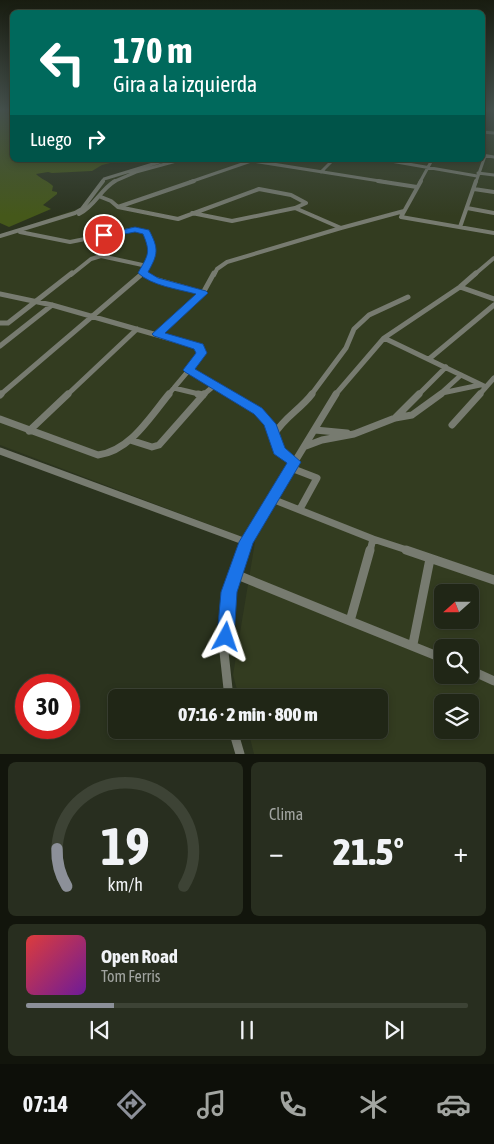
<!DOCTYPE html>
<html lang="es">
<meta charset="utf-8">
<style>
:root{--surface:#202616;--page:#282e1f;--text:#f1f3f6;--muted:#a2a5a1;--line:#3d4335;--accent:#8c9099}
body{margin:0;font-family:"Asap Condensed",sans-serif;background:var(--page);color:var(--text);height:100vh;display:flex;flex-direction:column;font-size:19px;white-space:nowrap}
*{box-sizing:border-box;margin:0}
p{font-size:16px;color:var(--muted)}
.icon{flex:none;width:28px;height:28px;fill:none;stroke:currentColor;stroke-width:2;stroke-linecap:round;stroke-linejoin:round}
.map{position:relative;height:754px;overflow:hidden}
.details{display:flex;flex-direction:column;gap:8px;padding:8px;background:#12150c;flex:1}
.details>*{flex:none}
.top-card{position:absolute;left:10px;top:10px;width:475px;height:152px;border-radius:8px;box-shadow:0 2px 8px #0003,0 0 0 1px var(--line);background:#00695c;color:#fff;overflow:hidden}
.needle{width:32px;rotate:249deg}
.tools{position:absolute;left:434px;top:584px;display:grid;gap:10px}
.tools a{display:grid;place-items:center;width:45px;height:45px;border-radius:8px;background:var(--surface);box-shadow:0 2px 8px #0003,0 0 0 1px var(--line);font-size:25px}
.speed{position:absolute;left:15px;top:674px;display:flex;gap:10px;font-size:25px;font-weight:700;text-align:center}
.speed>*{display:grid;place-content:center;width:65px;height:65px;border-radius:50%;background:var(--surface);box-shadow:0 2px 8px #0003,0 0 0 1px var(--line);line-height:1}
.speed .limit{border:8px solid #d22;background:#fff;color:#111}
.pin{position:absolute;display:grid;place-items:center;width:42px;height:42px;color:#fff;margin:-21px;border:2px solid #fff;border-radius:50%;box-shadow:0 1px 5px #0007}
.me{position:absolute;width:55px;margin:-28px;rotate:5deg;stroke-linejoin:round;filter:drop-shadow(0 0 4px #0008)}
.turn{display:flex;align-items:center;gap:18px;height:105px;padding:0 20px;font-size:22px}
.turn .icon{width:65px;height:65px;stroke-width:2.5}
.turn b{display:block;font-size:35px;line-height:42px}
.then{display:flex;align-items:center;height:48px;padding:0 20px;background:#0003;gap:10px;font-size:19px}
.big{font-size:38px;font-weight:800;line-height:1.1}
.details .card{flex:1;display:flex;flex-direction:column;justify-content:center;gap:8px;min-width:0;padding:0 18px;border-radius:8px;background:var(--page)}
.details .dial{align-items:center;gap:0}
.dial svg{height:130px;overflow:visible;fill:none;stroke:var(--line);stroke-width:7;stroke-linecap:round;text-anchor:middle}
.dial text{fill:var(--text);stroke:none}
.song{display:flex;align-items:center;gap:15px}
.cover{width:60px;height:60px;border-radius:8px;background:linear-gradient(135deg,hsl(0 70% 55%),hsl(280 70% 35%))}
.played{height:5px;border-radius:2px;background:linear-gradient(90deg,var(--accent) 20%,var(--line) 20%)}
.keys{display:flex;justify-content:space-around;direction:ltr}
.heat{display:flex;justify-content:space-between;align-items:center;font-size:28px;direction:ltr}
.details .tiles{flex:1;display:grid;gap:8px;grid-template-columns:1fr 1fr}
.card:last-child{grid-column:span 2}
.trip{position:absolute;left:108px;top:689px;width:280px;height:50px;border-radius:8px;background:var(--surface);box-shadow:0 2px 8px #0003,0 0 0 1px var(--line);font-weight:800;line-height:50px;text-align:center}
.tabs{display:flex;height:80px;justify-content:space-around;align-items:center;background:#0d0f09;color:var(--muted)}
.tabs .icon{width:35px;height:35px}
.tabs .active{color:var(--accent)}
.tabs b{font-size:22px;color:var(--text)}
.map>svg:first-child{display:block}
.built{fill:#333c20;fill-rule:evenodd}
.water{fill:#45581a}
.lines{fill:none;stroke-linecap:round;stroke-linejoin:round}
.minor-far4{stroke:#777b70;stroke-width:3}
.minor-far3{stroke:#777b70;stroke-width:4}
.minor-far2{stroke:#777b70;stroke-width:5}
.minor-far1{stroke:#777b70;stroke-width:7}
.minor{stroke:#777b70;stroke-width:9}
.route{fill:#1a73e8;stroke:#114b97}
</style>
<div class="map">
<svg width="494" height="754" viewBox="0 0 494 754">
<rect width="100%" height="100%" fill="#2b331e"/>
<!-- built -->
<path class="built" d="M483,130H494V754H254L248,730H379V698L239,697L233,675L255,542L0,445V235L80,208L108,178L172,160H482ZM442,592H470V620H442ZM442,648H470V675H442ZM442,702H470V730H442Z"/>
<!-- water -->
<path class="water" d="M0,110H12V160H123L102,165L92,171L52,173L48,172L36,174C41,179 48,181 53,186L52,191L57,192V194L43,205L51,209L9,227L0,223Z"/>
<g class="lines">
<!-- minor-far4 -->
<path class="minor-far4" d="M482,132L494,133
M482,155L494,157
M247,160L386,182
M385,160L477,176
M321,172L333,160
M478,173L494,175
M102,182L104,179L166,160
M113,182L136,172L180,160
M190,182L251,161
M420,182L432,160
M476,182L485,156"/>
<!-- minor-far3 -->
<path class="minor-far3" d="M378,181L417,187
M421,181L401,217L494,233
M474,189L494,192
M101,197L111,201L118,207L178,219L259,189L291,195L306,203L295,208L341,228L404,211
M118,207L194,181
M467,208L494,213
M192,213L232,221L295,208
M79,214C95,206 100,190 115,181
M460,227L476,181
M20,232L70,242L135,229L146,232C151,245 153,253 147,266
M0,236L75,213L82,209L103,181
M143,273L146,275
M71,275L91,259L101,256L147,266L141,275
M214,275L217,269L227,262L341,228
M474,275L494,258"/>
<!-- minor-far2 -->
<path class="minor-far2" d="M144,273L154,279L203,293L214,273
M460,287L494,299
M0,294L52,305L199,347L201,353L189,370L231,395
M0,323H8L72,273
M158,334L203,293
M384,338L486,387
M0,346L52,305
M429,359L494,305
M174,388L203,395
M442,393L480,385
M0,395L143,273
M67,395L137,329
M168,395L189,370
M203,395L215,385
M311,395L346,348L354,329L369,315L408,297
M335,395L384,338L460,287L476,273
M418,395L446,367
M439,395L461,375
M479,395L494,378"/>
<!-- minor-far1 -->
<path class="minor-far1" d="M198,394L203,395
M229,394L258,411L270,424L279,451L295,462
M0,395L1,394
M395,418L419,394
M0,419L98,455C130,451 150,417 169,394
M452,425L480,394
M315,430L347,433
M29,431L68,394
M274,435C283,418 301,409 312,394
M130,440L152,447L159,445L204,394
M306,446L322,440L354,434L395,418L412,415L441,394
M0,451L246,542
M291,468L317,478L300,509
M272,499L373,539L370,551
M373,539L410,551
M243,551L246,542L336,394"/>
<!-- minor -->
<path class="minor" d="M370,550L350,621L442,658
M406,550L494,580
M235,574L350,621
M413,644L430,559
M470,670L494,681
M229,698L224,652L229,592L243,550
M233,730L240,754"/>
</g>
<!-- sky -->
<linearGradient id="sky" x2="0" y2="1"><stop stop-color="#181c10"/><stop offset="0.51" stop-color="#44504c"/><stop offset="1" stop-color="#44504c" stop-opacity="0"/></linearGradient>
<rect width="494" height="216" fill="url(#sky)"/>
<!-- route -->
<path class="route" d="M135,227L149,230C159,249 158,254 148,272L158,278L206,291L208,293L165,333L203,344L207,353L195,369L262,408L276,424L285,448L301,462L253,543L237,592L234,637L232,643L226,645L219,643L217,637L221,592L239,542L287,463L274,454L264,425L254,414L185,372L183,370L196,353L194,349L154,336L152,334L196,294C178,289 152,286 138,273C148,255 151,253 143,234L135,232L104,238L100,235Z"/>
</svg>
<div class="tools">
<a><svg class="needle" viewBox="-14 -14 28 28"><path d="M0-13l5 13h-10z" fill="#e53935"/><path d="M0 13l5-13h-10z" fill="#a2a5a1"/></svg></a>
<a><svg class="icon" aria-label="search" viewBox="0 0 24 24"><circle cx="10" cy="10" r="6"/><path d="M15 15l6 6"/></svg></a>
<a><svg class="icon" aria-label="layers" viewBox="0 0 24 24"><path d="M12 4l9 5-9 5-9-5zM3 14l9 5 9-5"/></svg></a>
</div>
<div class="speed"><div class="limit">30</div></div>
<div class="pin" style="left:104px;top:235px;background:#d93025"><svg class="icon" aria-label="arrive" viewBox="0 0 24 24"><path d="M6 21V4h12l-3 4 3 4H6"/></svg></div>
<svg class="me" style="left:226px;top:637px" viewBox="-20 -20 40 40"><path d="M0-17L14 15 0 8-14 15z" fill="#1a73e8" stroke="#fff" stroke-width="4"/></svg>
<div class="trip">07:16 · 2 min · 800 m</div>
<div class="top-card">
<div class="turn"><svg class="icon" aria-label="left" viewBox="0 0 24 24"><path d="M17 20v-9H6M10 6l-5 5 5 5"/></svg><div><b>170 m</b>Gira a la izquierda</div></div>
<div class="then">Luego<svg class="icon" aria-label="right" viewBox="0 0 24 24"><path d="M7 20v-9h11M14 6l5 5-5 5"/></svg></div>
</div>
</div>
<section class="details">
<div class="tiles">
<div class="card dial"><svg viewBox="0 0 100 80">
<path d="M14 69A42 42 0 1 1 86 69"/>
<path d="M14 69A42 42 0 0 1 8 46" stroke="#8c9099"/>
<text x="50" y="56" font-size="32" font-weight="700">19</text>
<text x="50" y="72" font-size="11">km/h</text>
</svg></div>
<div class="card"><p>Clima</p>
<div class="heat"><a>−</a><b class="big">21.5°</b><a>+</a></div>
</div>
<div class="card">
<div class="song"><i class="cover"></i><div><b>Open Road</b><p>Tom Ferris</p></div></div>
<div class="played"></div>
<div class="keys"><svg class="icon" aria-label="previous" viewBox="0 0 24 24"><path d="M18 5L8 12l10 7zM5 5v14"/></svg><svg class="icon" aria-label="pause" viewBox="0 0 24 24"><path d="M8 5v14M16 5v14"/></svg><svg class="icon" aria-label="next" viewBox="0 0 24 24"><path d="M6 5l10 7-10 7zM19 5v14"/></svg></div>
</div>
</div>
</section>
<nav class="tabs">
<b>07:14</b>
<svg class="icon active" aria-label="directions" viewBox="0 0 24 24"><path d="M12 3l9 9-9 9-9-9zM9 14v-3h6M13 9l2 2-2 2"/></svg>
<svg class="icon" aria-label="music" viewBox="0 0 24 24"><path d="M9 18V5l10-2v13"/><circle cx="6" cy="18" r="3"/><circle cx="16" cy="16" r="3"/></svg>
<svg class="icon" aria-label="phone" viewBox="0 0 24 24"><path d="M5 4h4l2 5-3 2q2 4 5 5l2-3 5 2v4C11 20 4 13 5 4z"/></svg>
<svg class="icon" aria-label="climate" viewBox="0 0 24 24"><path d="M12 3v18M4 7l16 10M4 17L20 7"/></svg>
<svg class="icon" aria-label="car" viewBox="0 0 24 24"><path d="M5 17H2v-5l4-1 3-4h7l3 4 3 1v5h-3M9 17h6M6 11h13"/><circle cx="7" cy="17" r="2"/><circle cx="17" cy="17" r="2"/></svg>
</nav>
